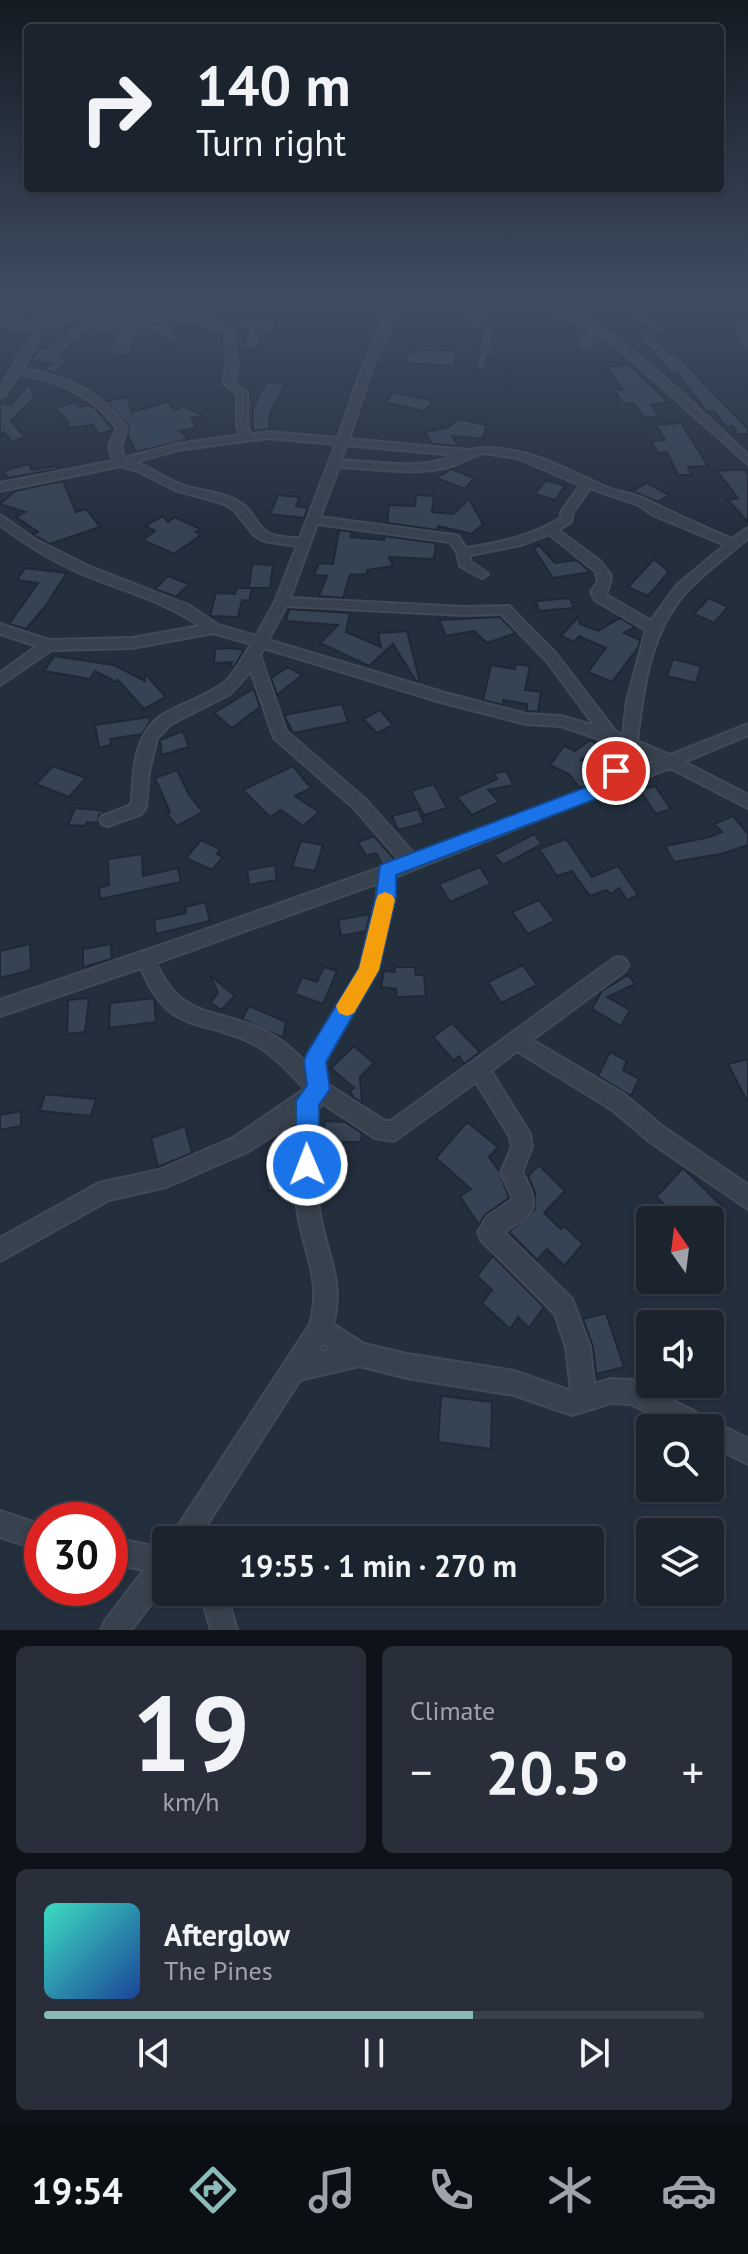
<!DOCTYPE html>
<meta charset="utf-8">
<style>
:root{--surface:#1b232e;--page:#282f3a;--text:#f1f3f6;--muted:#a0a4aa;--line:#39404a;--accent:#8bbbb9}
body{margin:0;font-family:"PT Sans",sans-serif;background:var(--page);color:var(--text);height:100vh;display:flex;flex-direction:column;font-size:30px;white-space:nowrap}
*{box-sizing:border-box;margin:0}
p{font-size:26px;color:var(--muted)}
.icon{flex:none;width:44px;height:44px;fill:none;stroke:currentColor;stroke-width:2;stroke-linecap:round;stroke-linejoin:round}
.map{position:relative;height:1630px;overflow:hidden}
.side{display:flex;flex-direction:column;gap:16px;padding:16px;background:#0f1319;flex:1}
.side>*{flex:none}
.top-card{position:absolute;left:24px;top:24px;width:700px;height:168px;border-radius:8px;box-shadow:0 2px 6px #0004,0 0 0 2px var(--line);background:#1b232e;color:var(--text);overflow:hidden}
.needle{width:52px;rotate:346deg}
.controls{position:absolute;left:636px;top:1206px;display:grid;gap:16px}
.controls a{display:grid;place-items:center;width:88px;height:88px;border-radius:8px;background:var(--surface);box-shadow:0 2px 6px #0004,0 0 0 2px var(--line);font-size:40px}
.speed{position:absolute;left:24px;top:1502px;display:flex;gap:16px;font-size:40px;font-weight:700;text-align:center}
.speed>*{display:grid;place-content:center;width:104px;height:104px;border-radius:50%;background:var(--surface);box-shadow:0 2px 6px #0004,0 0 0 2px var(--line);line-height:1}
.speed .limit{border:12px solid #d22;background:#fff;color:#111}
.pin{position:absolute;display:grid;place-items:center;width:68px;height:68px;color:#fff;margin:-34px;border:4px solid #fff;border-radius:50%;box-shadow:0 2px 8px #0007}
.me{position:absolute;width:88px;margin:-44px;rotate:359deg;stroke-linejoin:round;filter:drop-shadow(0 0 6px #0008)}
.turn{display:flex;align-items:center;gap:28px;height:168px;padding:0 40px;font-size:36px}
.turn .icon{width:104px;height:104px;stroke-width:2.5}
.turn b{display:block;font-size:56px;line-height:68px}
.big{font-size:60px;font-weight:700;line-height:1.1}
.side .tile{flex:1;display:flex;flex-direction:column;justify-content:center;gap:12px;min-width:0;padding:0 28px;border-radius:12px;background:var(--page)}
.side .dial{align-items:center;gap:0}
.dial b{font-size:104px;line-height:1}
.song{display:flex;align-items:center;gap:24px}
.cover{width:96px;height:96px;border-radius:12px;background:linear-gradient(135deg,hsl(170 70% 55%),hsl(220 70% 35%))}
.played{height:8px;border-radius:4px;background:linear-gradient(90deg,var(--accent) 65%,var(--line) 65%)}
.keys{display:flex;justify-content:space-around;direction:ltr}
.heat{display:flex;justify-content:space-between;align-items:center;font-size:44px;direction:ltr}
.side .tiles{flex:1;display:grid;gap:16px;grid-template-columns:1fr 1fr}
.tile:last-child{grid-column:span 2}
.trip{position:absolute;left:152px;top:1526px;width:452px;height:80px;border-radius:8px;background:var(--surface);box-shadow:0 2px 6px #0004,0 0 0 2px var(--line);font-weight:700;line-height:80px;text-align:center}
.menu{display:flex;height:128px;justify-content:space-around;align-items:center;background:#0b0e12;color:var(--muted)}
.menu .icon{width:56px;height:56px}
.menu .on{color:var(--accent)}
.menu b{font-size:36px;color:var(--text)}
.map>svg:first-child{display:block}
.building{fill:#364354;stroke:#1f2835;stroke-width:2}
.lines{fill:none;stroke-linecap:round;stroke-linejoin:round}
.minor-casing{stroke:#414a57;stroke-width:4}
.minor{fill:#38414e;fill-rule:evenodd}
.route{fill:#1a73e8;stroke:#114b97;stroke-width:2}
.slow{fill:#f59e0b}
</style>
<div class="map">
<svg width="748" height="1630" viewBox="0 0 748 1630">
<rect width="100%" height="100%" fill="#242f3e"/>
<!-- building -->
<path class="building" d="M67,298H154L137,308L152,312L144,314L131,312L107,301L70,311L56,307Z
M469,298H488L478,329H468Z
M577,298H634L631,303L669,330L656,334L619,306L598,312Z
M487,306H491L492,343H494L492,356H488L483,371L476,369Z
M107,313L123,322L143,326L162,321L177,322L172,331L180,340L168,344L157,331L140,330L128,355L108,354L115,334L88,330L60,354L64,355L58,361L66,355L68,358L55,373L44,370L52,364L31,361L39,349H44L78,322Z
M245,317L278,321L270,332H263L257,349L242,348L249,330L237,328Z
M652,335L671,354H676L748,429V434H737L733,426L726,427L714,411L707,412L677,372L671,373L639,337Z
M417,349L456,351L454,366L407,363L408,352H416Z
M629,365L668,402L651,405L660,416L645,418L633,403L623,404L619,399L615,390H623L607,367Z
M266,382L285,384L270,413L269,429L253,431V408Z
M30,383L34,398L11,421L25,437L12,442L4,432L0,436V404L11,405Z
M394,392L433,401L424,411L385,402Z
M127,397L132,412L168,402L175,410L184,406L204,416L191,418L196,428L180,431L189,439L136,452L128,436L129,426L106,401Z
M75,402L79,407L89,405L96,409L113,430L99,434L93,425L68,428V422L55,408Z
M460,419L486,425L483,439L452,436L459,446L432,444L425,432L447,428Z
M681,423L708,466L688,467L692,475H678L667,452L658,453L651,441L665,440L656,425Z
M28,464L32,470L57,466L58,469L8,478L3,471Z
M451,469L474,478L465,489L436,478Z
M730,470H745L748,474V522L728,500L738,498L717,471Z
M546,480L565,486L555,500L535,494Z
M63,481L76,512L86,509L100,527L50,544L32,534L38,532L16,517L25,512L0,504L15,491Z
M647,483L669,495L658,502L632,491Z
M278,495L300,497L296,506L308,508L304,518L270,514Z
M416,495L434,496L432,512L453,514L469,499L483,524L472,534L438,526L437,530L387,523L389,505L415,506Z
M163,516L168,522L175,517L200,529L196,532L201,535L174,554L143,540L155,531L145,526Z
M339,530L352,532L351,537L384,540L385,536L436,543L434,559L389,557L393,566L367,570V574L350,575L343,598L319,596L327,576L314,575L319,563L333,564Z
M539,545L555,563L576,560L591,572L553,578L534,549Z
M654,559L669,572L648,596L628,587Z
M252,564L273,565L270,588H249Z
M25,568L67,573L44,608L26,629L9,624L38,583L17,580Z
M168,576L189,584L176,597L155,589Z
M237,588H252L249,601L242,600L238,617L210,616L216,593L235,594Z
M570,598L574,608L539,611L536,601Z
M709,598L728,607L714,623L694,614Z
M289,609L350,613L346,632L381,647L378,633L407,631L420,682L416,681L393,644L369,666L320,643L338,625L286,621Z
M500,617L516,633L487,643L474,631L446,636L439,620Z
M578,617L580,624L598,631L620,618L635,627L624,633L640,640L639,646L612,682L588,672L606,648L579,636L574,642L561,636Z
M231,648L244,650L234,667L230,666L232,662L214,663L215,649Z
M54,656L114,665L145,681V674L166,697L144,709L118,680L116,682L95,671L90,679L44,671Z
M673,659L701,666L696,683L667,676Z
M516,664L530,666L525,690L541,692L538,712L527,711V704L503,700V705L483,700L491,665L515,669Z
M288,667L302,675L277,695L271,678Z
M251,690H254L260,707L232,728L214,713Z
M342,704L348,722L293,733L284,715Z
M380,710L393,725L377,733L363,719Z
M149,717L150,722L142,734L110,739L111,745L99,748L95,725Z
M183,731L189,747L162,755L160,740Z
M590,740L600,746L581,760L589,764L585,769L595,782L580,788L569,774L550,765L564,746L575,751Z
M53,766L86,778L69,797L36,784Z
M293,766L311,788L295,796L319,812L303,826L281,810L270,817L243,790Z
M177,770L189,795L203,812L177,826L167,814L170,812L155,778Z
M507,771L513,785L488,790L499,802L472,815L457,797L497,779L494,773Z
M434,784L447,808L424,815L411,791Z
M655,786L671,809L656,814L640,790Z
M75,808L107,811L99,815L98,823L87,822L85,826L68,825Z
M418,809L424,823L398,830L392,816Z
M733,816L748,834V845L721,854L674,862L665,846L710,837L722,832L714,824Z
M534,834L542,844L503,865L494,855Z
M374,836L395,860L382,864L376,853L366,856L358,842Z
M566,839L592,877L618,866L638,895L627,900L619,888L611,894L606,890L590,896L572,871L557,876L539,849Z
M201,840L220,849L217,854L223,857L212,870L186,858Z
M301,841L323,845L315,871L292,867Z
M142,854L143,876L178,868L181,882L100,899L99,888L109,885L108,859Z
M275,865L277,880L249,885L247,870Z
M480,867L491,884L450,902L439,884Z
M539,900L555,921L528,934L512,912Z
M205,902L210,921L156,934L154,920L186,913L185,907Z
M370,914L366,931L341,936L338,920Z
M30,944L31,970L0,978V951Z
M111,944L112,959L83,967V949Z
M523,965L537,985L501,1003L488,982Z
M324,967L337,971L323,1004L295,994L302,977L317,982Z
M395,967H415L416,975H424L426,996L397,997L396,989L381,987L384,971L395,972Z
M210,975L235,996L221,1010L210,1002L218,993Z
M628,975L635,984L607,997L630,1010L621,1026L592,1009L602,991Z
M89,998L85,1032L67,1034L68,1000Z
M154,998L156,1022L109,1028L110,1003Z
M249,1006L286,1022L283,1038L242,1019Z
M452,1023L480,1052L464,1064L459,1056L454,1061L433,1037Z
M354,1046L374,1063L360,1077L362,1103L353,1097L350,1090L354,1088L331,1068Z
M610,1052L627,1061L623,1070L639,1079L631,1096L598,1076Z
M748,1059V1103L728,1064Z
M45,1094L96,1099L91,1116L40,1111Z
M21,1111V1126L0,1130V1115Z
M325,1121L345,1122L362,1133L361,1142H342L341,1166L333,1165L331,1182L320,1181Z
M467,1122L498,1147L489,1157L499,1171L509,1198L485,1215L479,1225L460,1196L471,1189L436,1158Z
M185,1126L192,1153L158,1167L151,1138Z
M290,1156L293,1186L268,1191L265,1161Z
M539,1165L565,1191L544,1213L561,1229L564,1226L583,1244L564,1266L547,1249L537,1260L509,1232L535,1209V1193L528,1176Z
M683,1168L723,1207L712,1220H665L659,1214L666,1206L656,1197Z
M493,1256L544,1307L529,1328L518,1317L510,1329L482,1303L492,1290L477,1276Z
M606,1313L624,1367L596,1374L593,1347L583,1319Z
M441,1396L492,1402L491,1449L438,1442Z"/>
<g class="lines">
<defs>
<path id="minor" d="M43,298H53L46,323L82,310L108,304L130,315L144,317L162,312L198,315L234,329V347L239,364L233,382L247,393V426L251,434L268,432L338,438L360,374L393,298H402L370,374L349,439L469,450C517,440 566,470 608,488C621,493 637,494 649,501C676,515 704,527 732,539L748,528V538C728,555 705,572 687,591C650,631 643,689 637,741L670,755L748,724V735L684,762L748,795V808L670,768L395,877V896L378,970L325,1062L327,1084L385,1121H391L613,959L619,957L625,959L628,965L625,971L532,1040L625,1095L663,1127L748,1185V1209L649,1141L611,1109L517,1051L491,1071L530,1134L532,1147L522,1172C541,1209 537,1210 504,1232L572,1299L590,1347L594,1384L611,1379L633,1380L748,1439V1464L710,1445V1428H678L631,1404L611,1403L572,1415L514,1395L407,1378L359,1366L300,1380L197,1540H169L310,1324C323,1278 302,1251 297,1207C294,1178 296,1149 297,1120L247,1152L166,1187L109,1200L0,1261V1238L99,1183L159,1170L233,1138L305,1089C290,1073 274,1055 254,1044C199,1016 170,1037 141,968L0,1016V1000L188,936L400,861L354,808L274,738L251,671L230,694L171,724L157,738L149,772L146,807L141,814L108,826L102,824L100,820L102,816L129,806L132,802C133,772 134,735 161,716C179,704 200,699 218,687C235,677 241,658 252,644L213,633L132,648L51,650L0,685V673L37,646L0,634V624L49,640L132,638L200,626C164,601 121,590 80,573C51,560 25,544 0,525V515L36,540L88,566L188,605L218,625L256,636L275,602L297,546L264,541L254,535L234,510L225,504L175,490L138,471L121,466L0,491V483L113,461L109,446L117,428C94,396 58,380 19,374L4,396L0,397C0,378 26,350 34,331L14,329L11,324L0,325V319L15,318L21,324L36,325ZM107,310L124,319L144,323L162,318L196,321L226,332C223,355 230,360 223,383L237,394V426L240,435L177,444L124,458L121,446L127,428C102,393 65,375 23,369L44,329ZM268,438L336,444L300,538C247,539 265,514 234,499C217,491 197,491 179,484C163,478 151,467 134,462L178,450ZM346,445L455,455C422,471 377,462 341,460ZM484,453L517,458L578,484L579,487L561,512V518C532,536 500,543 466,548L458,536L454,535L320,517L339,467C373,468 414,476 448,467C461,463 471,456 484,453ZM590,488L639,505L653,515L725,545L677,585L651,621L606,595L611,579L610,574L600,561L558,530L571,522L573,512ZM317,524L450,542L457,552L460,566L482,578L488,574L470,561V555L521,545L549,534L596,572L598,581L591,592L595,600L646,630L627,701L623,735L616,732L556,654L509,606L464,607L290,598ZM286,606L464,615L501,614L546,660L595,726L561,716L526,714L445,693L268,640ZM264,648L444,703L526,724L561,726L620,746L604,782L415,855L366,800L286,731L260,655ZM633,752L655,762L623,775ZM378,883L377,896L360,968L305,1062C292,1049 279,1037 261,1029C212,1007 182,1020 156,963ZM476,1082L510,1137L512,1147L501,1173L513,1199L487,1217L478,1232L481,1240L555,1314L566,1347L571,1391L514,1371L407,1354L364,1344L333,1324C345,1279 325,1252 319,1209C315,1176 316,1142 318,1109L322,1103L375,1138L394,1141ZM323,1344L331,1349L318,1352Z
M533,298C590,298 704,415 748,455V464L616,346L600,336L588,347H582V343L593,332Z
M742,321L748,328V346L743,343L737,324Z
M0,1511L42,1525V1551L0,1537Z
M110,1537L166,1549V1584L131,1630H101L105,1621L144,1570L110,1563Z
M200,1592H226L237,1630H211Z"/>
</defs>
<!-- minor casing -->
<use href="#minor" class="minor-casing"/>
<!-- minor -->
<use href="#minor" class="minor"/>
</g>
<!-- sky -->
<linearGradient id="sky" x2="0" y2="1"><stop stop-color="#141a22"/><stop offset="0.57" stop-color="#3f4d63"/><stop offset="1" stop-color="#3f4d63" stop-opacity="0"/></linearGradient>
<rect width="748" height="526" fill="url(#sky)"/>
<!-- route -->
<path class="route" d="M616,764L625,771L617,791L396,875V896L379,970L326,1062L330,1089L319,1105V1165L316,1173L307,1176L299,1173L296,1165V1101L307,1085L304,1061L307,1053L359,968L376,896L380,865L603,781L610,766Z"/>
<!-- slow -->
<path class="slow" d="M385,892L392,895L395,900L379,970L354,1013L347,1016L339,1013L336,1006L359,968L376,900L378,895Z"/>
</svg>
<div class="controls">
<a><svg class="needle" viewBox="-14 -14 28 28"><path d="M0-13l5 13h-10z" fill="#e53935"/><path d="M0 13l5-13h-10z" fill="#a0a4aa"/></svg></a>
<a><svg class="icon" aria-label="sound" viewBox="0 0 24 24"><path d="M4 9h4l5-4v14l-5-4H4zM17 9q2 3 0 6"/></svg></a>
<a><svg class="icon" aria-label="search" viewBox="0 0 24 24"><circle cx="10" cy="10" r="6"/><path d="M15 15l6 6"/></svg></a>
<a><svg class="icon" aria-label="layers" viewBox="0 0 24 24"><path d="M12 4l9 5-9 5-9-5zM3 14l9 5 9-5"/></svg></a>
</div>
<div class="speed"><div class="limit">30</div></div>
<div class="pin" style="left:616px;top:771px;background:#d93025"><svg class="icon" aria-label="arrive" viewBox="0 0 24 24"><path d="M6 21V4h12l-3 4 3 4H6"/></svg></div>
<svg class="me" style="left:307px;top:1165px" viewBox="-20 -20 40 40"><circle r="17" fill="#1a73e8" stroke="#fff" stroke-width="3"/><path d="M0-11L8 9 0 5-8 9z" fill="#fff"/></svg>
<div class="trip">19:55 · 1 min · 270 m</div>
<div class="top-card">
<div class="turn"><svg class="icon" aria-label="right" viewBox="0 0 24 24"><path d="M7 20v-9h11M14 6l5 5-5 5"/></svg><div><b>140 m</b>Turn right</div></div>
</div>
</div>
<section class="side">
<div class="tiles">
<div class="tile dial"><b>19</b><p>km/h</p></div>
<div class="tile"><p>Climate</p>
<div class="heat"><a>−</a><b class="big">20.5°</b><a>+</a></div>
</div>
<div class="tile">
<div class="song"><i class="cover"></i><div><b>Afterglow</b><p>The Pines</p></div></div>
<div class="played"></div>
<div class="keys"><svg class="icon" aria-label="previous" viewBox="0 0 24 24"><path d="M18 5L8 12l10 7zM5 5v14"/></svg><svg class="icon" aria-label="pause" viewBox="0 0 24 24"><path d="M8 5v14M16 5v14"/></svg><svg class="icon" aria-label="next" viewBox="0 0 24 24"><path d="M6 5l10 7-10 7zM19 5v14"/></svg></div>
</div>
</div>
</section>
<nav class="menu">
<b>19:54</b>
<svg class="icon on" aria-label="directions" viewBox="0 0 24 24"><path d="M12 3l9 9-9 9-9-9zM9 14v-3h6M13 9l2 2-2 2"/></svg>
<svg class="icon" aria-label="music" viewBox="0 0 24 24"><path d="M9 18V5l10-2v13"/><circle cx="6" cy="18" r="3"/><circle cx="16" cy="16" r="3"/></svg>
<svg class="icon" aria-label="phone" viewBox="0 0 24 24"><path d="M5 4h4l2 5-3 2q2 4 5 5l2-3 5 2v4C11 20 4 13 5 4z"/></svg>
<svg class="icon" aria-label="climate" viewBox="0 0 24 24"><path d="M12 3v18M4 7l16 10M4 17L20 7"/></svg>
<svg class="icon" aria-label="car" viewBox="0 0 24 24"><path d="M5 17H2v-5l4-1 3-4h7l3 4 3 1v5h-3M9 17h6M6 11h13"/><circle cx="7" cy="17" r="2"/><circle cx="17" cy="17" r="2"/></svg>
</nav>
